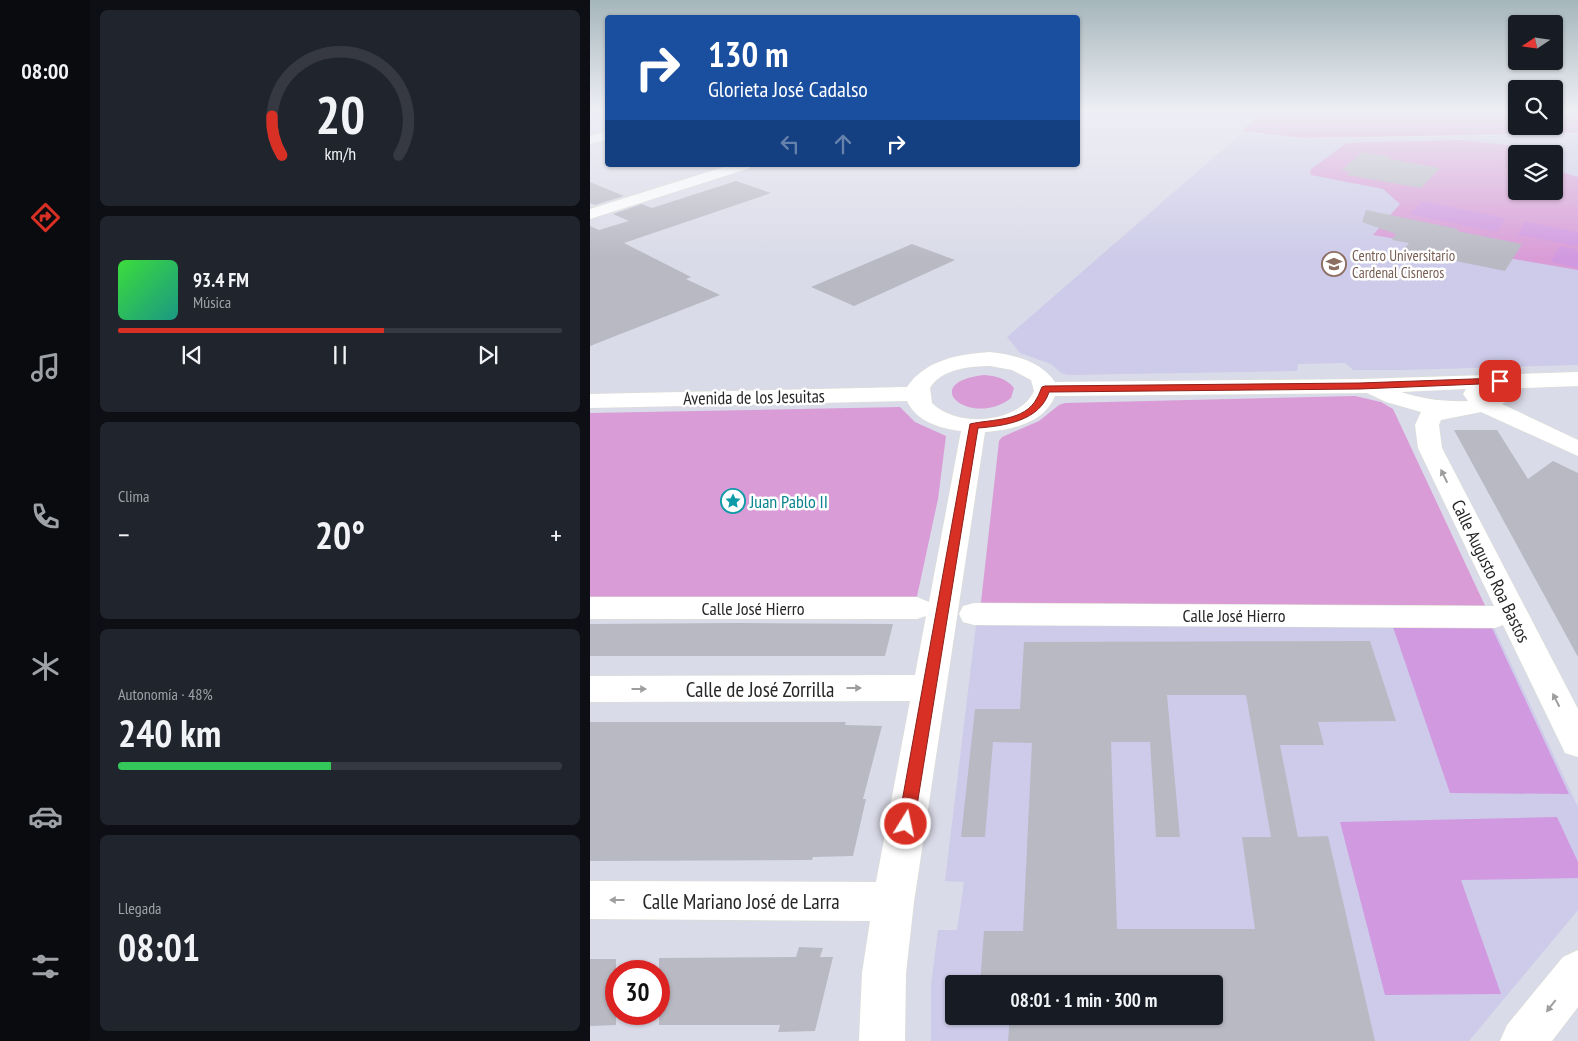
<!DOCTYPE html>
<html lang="es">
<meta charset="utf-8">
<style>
:root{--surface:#171b24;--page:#20242c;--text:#f1f3f6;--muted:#9ea1a6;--line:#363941;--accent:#d93025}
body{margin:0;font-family:"PT Sans Narrow",sans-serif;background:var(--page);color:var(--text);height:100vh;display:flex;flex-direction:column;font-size:19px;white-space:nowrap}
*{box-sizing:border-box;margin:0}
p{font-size:16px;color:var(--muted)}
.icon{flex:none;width:28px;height:28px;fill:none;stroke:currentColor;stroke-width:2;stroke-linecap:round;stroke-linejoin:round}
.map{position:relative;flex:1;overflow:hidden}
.sheet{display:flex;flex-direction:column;gap:10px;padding:10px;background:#0d0f14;width:500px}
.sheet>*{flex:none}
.banner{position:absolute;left:15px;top:15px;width:475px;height:152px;border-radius:5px;box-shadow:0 1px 4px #0004;background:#1a4fa0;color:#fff;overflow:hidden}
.needle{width:32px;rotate:257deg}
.fabs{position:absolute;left:918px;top:15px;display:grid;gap:10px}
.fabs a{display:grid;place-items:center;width:55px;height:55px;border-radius:5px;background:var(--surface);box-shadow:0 1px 4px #0004;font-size:25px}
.speed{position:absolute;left:15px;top:960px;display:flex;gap:10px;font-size:25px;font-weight:700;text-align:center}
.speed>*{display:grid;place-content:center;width:65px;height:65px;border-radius:50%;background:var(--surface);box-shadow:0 1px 4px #0004;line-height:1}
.speed .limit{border:8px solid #d22;background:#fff;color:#111}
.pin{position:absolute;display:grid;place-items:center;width:42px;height:42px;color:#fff;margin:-21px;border-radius:10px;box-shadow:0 2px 8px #0006}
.me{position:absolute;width:55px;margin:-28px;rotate:10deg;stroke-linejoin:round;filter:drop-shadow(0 0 4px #0008)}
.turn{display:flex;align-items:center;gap:18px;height:105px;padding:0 20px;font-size:22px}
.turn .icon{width:65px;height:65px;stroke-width:2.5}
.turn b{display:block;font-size:35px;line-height:42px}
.lanes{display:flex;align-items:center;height:48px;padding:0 20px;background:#0003;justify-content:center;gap:25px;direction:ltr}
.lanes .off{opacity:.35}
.big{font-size:38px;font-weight:700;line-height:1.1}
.sheet .card{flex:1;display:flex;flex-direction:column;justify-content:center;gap:8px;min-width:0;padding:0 18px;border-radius:8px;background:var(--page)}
.sheet .dial{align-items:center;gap:0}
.dial svg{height:130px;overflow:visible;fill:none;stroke:var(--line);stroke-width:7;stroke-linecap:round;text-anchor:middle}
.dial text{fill:var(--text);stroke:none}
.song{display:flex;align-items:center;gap:15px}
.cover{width:60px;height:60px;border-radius:8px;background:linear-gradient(135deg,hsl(120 70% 55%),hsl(170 70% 35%))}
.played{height:5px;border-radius:2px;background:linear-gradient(90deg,var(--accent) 60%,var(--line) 60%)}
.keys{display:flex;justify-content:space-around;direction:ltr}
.heat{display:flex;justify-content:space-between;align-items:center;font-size:28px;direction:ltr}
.charge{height:8px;border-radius:4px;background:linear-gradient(90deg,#34c759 48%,var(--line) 0)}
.trip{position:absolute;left:355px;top:975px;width:278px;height:50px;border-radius:5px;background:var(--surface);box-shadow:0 1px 4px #0004;font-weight:700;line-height:50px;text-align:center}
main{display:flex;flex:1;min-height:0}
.tab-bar{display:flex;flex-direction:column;width:90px;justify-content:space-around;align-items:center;background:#090b0e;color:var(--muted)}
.tab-bar .icon{width:35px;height:35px}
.tab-bar .current{color:var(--accent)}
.tab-bar b{font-size:22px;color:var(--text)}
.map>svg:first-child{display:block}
.education{fill:#cdcbe9;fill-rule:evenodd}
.green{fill:#d99cd7}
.pitch{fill:#d199e0}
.building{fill:#b9b9c4;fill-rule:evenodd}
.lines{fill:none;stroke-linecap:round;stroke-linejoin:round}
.minor-casing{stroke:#dcdfd0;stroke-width:1}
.minor{fill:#fff;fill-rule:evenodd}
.oneway{fill:#9e9e9e}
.route{fill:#d93025;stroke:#8d1f18}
.labels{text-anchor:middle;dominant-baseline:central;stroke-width:5;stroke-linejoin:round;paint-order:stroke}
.far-education-label{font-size:15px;fill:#785e54;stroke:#fff;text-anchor:start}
.street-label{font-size:18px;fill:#272727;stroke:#fff}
.culture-label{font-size:18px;fill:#0d838f;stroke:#fff;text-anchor:start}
.near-street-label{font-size:21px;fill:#272727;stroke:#fff}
</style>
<main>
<nav class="tab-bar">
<b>08:00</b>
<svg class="icon current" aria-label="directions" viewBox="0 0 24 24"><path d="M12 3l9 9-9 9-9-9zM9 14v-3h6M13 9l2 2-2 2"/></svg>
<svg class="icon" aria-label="music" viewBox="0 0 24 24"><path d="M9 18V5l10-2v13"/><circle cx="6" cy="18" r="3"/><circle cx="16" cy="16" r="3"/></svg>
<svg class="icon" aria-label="phone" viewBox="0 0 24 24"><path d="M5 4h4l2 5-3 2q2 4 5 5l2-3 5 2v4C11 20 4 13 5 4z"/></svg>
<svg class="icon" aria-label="climate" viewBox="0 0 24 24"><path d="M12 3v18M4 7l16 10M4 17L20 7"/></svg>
<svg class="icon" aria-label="car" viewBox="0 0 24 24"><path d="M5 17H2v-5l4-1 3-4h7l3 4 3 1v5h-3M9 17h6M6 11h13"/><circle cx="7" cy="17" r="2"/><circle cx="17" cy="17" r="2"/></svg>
<svg class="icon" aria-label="filters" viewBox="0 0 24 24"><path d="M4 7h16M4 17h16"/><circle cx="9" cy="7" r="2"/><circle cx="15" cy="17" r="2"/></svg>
</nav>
<section class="sheet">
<div class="card dial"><svg viewBox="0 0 100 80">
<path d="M14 69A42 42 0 1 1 86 69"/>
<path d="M14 69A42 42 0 0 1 8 45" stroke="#d93025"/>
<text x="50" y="56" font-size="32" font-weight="700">20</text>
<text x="50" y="72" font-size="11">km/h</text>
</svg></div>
<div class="card">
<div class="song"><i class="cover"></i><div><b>93.4 FM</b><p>Música</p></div></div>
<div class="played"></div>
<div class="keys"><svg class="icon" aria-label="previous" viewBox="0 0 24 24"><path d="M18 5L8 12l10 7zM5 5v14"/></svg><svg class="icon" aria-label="pause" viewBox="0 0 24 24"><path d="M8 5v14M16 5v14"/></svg><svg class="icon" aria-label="next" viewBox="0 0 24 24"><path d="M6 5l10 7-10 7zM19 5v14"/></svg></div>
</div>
<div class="card"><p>Clima</p>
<div class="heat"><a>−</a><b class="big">20°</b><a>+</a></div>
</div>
<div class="card"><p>Autonomía · 48%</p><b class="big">240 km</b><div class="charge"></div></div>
<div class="card"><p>Llegada</p><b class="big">08:01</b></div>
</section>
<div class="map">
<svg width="988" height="1041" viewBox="0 0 988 1041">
<rect width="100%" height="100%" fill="#dadbe8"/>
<!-- education -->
<path class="education" d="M653,132L713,139L988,134V365L813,370H763L755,363L708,364L707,371L478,375L471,373L461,364L430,353L417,337ZM926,154H964V191H926Z
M902,623L988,807V910L879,1041H341V985L348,930H367L374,882L355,881L386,625ZM364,984H624V1016H364Z"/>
<!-- green -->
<path class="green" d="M674,112H926V126H964V112H988V133L712,138L652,131Z
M871,140L924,146L939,150L938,154H926V191H964V170L988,177V270L783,235L810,204L793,189L721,175L720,170L756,143Z
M394,375C406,376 416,378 424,388L421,398C381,429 326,383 394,375Z
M765,396L791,402L803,409L898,612L390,611L409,441L412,437L449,421L469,405L475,403Z
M310,407L325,422L356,436L348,499L326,601L0,599V413Z"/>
<!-- pitch -->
<path class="pitch" d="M832,201L915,218L907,232L820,214Z
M935,222L988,232V246L928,235Z
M970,246L988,250V268L961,262Z
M803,627L902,628L979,794L860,793Z
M967,817L988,862V878L871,880L911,994L795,995L750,822Z"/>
<!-- building -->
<path class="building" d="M772,152L801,157L799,159L850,168L831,188L757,175L761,172L752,170Z
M146,181L181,193L34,243L101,277L96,279L130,295L0,346V226L9,230L39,221L23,214L52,204L62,208Z
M0,182L34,196L5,205L0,203Z
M776,210L868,229L867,231L932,244L915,271L816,251L818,250L814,249L819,243L802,240L806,234L772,222Z
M322,244L365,260L264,306L221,287Z
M864,430H907L938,479L963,461L988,473V657Z
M0,624L151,623L303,624L295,656H0Z
M780,641L806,721L728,722L734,745H690L708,837L738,836L785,1041H418L420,1016H624V984H390L394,931H433L442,743L403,742L395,837H371L385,709H430L434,642ZM577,695H656L681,837H652L665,929H527L521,742H560L566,837H590Z
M0,722H256L255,725L292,726L273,799H276L263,856L223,857L222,860L0,861Z
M209,947L233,948L230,957H243L225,1031L188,1032L190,1025H69V958L206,957Z
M0,959H26V1025L0,1026Z"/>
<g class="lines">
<defs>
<path id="minor" d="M18,131V139L0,144V136Z
M140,165H162L160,168L0,219V209Z
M400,352C425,355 450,361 465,382L771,379L988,372V386L932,388L921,399L912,404L988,440V456L891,412L851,420L849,425L852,448L988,709V757L975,753L913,625L905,628L384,625L373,622L369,614L373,606L384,603L904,606L828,448L825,425L831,412L796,402L777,393L465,396C454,423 422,430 395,432L324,902L316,973L315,1041H269L272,973L280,921L0,919V881L286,882L320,701L0,702V676L325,675L336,616L327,619H0V597H327L339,602L371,431C349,428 327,422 317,401L0,408V394L317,387C335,360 369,354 400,352ZM400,366L422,370L441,380L444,391C429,424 366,428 342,403L340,388C351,369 380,366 400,366ZM906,388L897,394L891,389ZM876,389L873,394L878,401C854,402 833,399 811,392Z
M988,950V1007L962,1041H910L917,1025L973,957Z"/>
</defs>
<!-- minor casing -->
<use href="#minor" class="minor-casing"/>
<!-- minor -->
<use href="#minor" class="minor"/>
</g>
<!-- one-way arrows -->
<defs><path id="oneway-solid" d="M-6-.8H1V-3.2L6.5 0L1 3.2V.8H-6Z" transform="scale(1.25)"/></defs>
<g class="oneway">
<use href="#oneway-solid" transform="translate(854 476) rotate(-116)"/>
<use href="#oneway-solid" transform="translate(264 688)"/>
<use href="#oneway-solid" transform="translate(49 689)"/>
<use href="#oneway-solid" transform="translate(966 700) rotate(-117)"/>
<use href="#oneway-solid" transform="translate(27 900) rotate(-180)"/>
<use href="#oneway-solid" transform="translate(961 1006) rotate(128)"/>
</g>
<!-- sky -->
<linearGradient id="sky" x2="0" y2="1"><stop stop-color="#a5b6bb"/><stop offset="0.43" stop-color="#eeeff5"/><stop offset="1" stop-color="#eeeff5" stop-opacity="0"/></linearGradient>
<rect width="988" height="258" fill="url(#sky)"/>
<!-- route -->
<path class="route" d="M910,378L915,381L914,383L770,389L459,392C450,421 414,426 388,428L324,824L322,829L316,831L311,829L308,824L380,424C401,419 435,422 447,398C449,395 450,391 452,387L455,386L770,383Z"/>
<!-- icons -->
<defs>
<symbol id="school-ring" viewBox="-11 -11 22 22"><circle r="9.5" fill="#fff" stroke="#8d6e63" stroke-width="1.5"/><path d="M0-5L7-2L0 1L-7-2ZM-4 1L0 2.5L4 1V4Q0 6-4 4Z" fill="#8d6e63"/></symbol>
<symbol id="sight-ring" viewBox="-11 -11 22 22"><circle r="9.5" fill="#fff" stroke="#0f9aa8" stroke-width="1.5"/><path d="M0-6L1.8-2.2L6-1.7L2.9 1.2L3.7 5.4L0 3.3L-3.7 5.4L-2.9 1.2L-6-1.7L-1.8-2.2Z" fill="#0f9aa8"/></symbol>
</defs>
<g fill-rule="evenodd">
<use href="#school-ring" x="730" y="250" width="28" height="28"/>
<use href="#sight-ring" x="129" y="487" width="28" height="28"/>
</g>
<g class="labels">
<!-- far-education labels -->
<g class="far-education-label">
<text x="762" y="255">Centro Universitario<tspan x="762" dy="17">Cardenal Cisneros</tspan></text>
</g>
<!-- street labels -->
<g class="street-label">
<text transform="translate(164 397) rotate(-1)">Avenida de los Jesuitas</text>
<text transform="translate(901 571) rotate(64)">Calle Augusto Roa Bastos</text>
<text x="163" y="608">Calle José Hierro</text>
<text x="644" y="615">Calle José Hierro</text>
</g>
<!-- culture labels -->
<g class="culture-label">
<text x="160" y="501">Juan Pablo II</text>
</g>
<!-- near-street labels -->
<g class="near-street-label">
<text x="170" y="689">Calle de José Zorrilla</text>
<text x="151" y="901">Calle Mariano José de Larra</text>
</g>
</g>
</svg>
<div class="fabs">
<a><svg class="needle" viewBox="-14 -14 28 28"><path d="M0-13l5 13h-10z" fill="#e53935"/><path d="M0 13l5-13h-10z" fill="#9ea1a6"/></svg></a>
<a><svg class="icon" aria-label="search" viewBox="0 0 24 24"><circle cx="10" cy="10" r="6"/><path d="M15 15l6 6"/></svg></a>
<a><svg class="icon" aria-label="layers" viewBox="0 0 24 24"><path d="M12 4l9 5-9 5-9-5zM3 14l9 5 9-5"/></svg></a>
</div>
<div class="speed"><div class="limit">30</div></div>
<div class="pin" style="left:910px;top:381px;background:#d93025"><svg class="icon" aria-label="arrive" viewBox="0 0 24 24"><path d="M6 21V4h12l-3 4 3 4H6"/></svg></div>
<svg class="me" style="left:316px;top:824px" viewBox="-20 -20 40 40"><circle r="17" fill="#d93025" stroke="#fff" stroke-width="3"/><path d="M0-11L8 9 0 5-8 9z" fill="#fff"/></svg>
<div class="trip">08:01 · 1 min · 300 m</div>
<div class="banner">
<div class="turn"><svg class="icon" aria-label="right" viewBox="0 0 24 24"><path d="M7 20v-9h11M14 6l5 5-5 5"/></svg><div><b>130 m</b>Glorieta José Cadalso</div></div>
<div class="lanes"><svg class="icon off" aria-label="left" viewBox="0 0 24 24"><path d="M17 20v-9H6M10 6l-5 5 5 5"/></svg><svg class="icon off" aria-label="ahead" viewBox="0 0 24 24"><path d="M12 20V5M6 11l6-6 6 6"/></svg><svg class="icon" aria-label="right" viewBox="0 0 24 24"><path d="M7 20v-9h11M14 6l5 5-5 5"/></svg></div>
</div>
</div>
</main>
